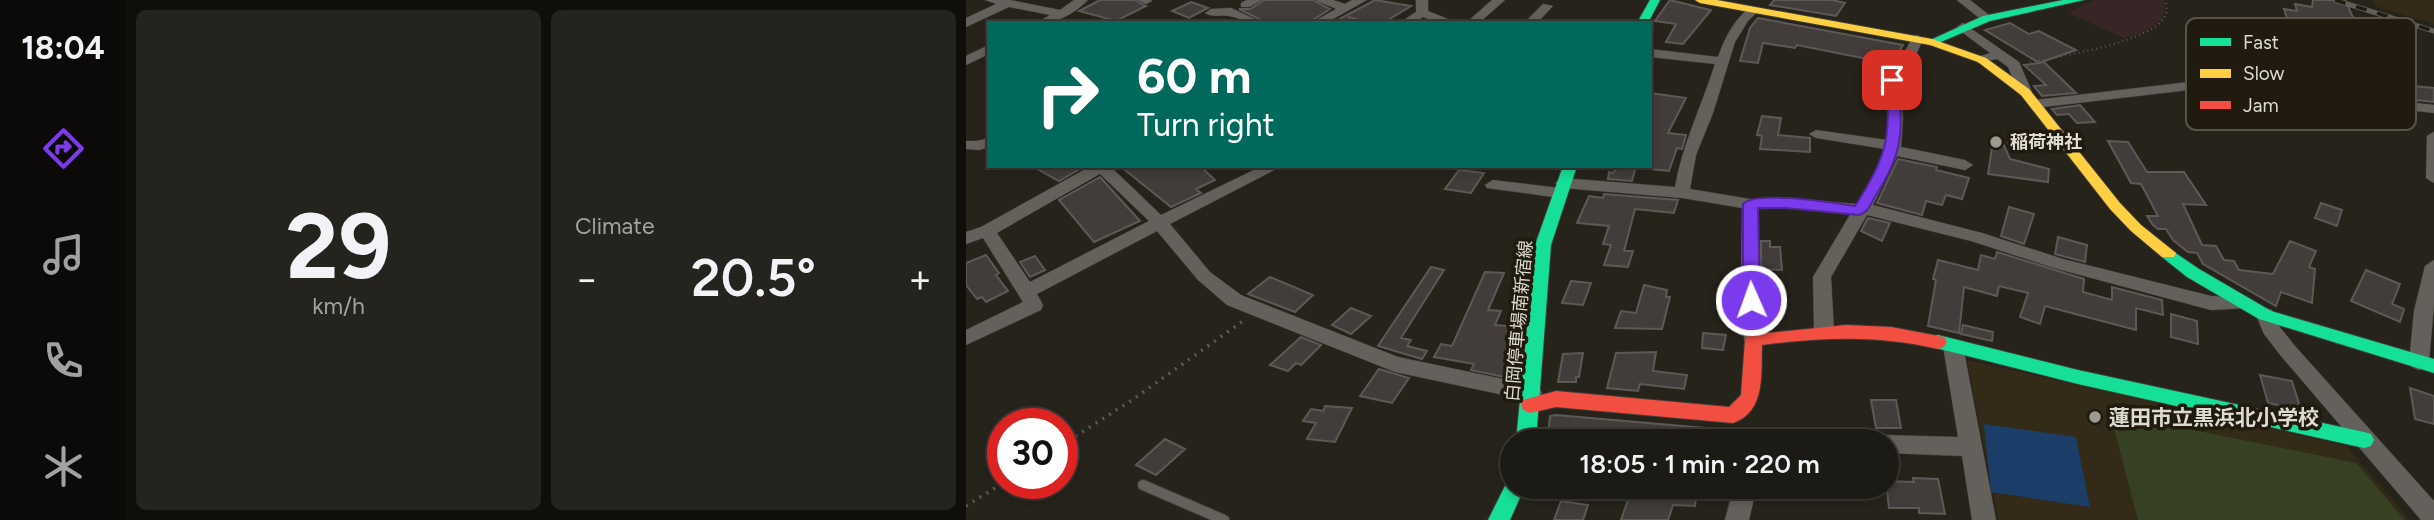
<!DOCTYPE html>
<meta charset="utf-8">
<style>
:root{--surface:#1c1a14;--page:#25231d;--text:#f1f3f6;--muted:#a0a1a0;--line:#3a3834;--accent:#7c3aed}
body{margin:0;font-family:Figtree,"Noto Sans JP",sans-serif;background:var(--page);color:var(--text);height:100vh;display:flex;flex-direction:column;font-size:26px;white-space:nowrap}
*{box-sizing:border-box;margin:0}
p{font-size:23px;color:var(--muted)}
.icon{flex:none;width:38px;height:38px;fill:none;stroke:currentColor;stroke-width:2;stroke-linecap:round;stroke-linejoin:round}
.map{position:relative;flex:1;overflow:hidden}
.details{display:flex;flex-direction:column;gap:10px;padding:10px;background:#0f0e0b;width:840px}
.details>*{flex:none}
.top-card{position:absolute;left:21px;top:21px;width:665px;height:147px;border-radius:0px;box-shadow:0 4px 10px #0003,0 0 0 2px var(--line);background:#00695c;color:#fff;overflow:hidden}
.speed{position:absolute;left:21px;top:408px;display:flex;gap:14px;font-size:35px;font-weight:700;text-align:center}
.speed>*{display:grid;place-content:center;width:91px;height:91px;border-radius:50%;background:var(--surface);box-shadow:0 4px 10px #0003,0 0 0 2px var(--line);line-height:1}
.speed .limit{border:10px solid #d22;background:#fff;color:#111}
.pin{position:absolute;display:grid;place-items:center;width:60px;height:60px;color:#fff;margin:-30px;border-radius:14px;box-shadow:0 4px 10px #0006}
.me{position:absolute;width:77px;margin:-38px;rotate:358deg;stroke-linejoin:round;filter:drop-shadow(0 0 5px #0008)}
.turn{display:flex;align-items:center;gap:24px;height:147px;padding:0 35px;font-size:32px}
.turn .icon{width:91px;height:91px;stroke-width:2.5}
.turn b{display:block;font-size:49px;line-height:60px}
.big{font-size:52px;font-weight:600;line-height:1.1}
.details .tile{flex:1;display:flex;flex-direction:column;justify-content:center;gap:10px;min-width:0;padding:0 24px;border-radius:10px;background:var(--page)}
.details .dial{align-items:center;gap:0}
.dial b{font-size:91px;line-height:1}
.heat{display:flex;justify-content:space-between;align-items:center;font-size:38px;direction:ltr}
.details .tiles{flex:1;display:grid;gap:10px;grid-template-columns:repeat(2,1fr)}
.trip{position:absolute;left:534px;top:429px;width:399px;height:70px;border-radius:35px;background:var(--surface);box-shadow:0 4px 10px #0003,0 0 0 2px var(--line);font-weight:600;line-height:70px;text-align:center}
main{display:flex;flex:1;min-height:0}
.tab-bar{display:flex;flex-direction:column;width:126px;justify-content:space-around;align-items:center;background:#0b0a08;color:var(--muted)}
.tab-bar .icon{width:49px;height:49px}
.tab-bar .on{color:var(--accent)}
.tab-bar b{font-size:32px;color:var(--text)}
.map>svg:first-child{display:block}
.commercial{fill:#372625}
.built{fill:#332b18}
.green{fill:#364124}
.water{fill:#1a3e67}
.building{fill:#423d3b;stroke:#5d5957;stroke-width:2}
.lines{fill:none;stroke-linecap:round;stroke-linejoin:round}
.lane-casing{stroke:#403d37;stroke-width:12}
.street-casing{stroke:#403d37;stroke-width:1}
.fast-casing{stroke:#403d37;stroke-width:2}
.slow-casing{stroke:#403d37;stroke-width:2}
.jam-casing{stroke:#403d37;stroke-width:2}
.path-far2{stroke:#5e5b56;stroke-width:2;stroke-dasharray:1 3.5;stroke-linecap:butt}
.path-far1{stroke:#5e5b56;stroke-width:2.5;stroke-dasharray:2 5;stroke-linecap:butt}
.path{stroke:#5e5b56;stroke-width:3.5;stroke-dasharray:2 6;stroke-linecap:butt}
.lane{stroke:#64615c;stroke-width:10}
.street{fill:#64615c;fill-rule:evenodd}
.fast{fill:#16e098;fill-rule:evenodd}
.slow{fill:#ffcf43;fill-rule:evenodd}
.jam{fill:#f24e42;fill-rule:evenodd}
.rail-casing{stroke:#625f5a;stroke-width:5}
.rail{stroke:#201b0e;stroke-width:3.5;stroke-dasharray:11;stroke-linecap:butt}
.route{fill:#7c3aed;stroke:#51269a;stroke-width:2}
.poi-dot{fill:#9d9a91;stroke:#201b0e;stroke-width:2.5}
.labels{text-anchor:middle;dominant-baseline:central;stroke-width:7;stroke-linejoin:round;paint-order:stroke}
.poi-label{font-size:18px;font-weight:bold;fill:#dddad1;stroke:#201b0e;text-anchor:start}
.street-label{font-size:18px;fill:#dddad1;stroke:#201b0e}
.near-poi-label{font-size:21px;font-weight:bold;fill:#dddad1;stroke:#201b0e;text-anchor:start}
.key{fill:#201b0e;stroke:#595448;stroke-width:2}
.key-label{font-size:19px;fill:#dddad1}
</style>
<main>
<nav class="tab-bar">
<b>18:04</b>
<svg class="icon on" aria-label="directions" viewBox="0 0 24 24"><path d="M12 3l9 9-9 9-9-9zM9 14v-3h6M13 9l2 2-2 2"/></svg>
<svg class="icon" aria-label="music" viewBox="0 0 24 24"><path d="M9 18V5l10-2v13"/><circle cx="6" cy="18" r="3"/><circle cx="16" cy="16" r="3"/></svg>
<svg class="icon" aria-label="phone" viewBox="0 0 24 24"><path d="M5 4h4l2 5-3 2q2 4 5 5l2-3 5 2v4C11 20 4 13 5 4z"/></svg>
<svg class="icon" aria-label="climate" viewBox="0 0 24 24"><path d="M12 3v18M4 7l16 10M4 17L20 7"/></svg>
</nav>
<section class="details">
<div class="tiles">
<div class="tile dial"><b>29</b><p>km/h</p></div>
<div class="tile"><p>Climate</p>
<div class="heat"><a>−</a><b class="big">20.5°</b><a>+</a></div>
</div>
</div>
</section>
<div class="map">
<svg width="1468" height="520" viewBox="0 0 1468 520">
<rect width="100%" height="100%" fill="#26231b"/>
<!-- commercial -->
<path class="commercial" d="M1128,0H1199L1198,13L1195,20L1177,33L1158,38L1102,13Z"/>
<!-- built -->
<path class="built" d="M1406,0H1468V24L1409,6Z
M1001,360L1380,446L1444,520H1032Z"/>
<!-- green -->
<path class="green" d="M1144,413L1390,463L1439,520H1172Z"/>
<!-- water -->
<path class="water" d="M1018,424L1110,437L1124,507L1025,492Z"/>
<!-- building -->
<path class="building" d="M134,0H169L180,6L150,21L113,11Z
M298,0H347L364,9L342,23H301L273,9H284Z
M409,0L445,6L417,23H403L383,17L382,23H366Z
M704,0L745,10L717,44L700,42L710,24L689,21Z
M808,0H866L879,3L870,16L804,5Z
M1347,0H1379L1404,54L1342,44L1339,36L1326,34L1318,9L1331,11L1329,4L1346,7Z
M225,2L242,8L223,18L206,11Z
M792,18L937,45L926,64L831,45L829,48L797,43L792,63L774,61L784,28Z
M1044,23L1063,34L1073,31L1110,50L1073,63L1078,62L1110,93L1076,96L1068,86L1080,85L1058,65L1073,63L1019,30Z
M1396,81L1468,88V102L1403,95Z
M684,93L720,98L702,133L720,135L716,149L711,148L703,171L684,169Z
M1114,105L1129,122L1111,123L1103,114L1091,115L1086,109Z
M796,116L815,118L812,135L844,138V152L794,149L796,136L791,135Z
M1027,141H1036L1044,159L1083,169L1082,182L1022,174Z
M1142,141L1162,142L1181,172H1218L1240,205L1217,204L1236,245L1250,246L1258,260L1268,261L1273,270L1307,274L1324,241L1350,251L1343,267L1349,269L1346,303L1315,292L1310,306L1237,264L1231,253L1222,252L1207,240L1200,229H1192L1187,225L1181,216H1192L1175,184L1165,183Z
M932,159L971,167L970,170L1003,178L996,199L980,195L976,205L960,201L956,215L911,203Z
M66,166H119L93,181Z
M154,166H234L249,180L230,189L235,193L205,207Z
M652,166H670L666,181L642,179L643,172L647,173Z
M493,170L518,173L505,193L479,189Z
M134,177L174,221L128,242L93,200Z
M638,194L712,200L708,213L669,209L658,251H667L662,267L638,265L645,245L637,244L643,226L611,223L623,196L637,198Z
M1355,203L1376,210L1371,226L1349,218Z
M1043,207L1068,214L1058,244L1035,236Z
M902,218L924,223L916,241L895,231Z
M1092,237L1121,245L1119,262L1089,254Z
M795,241H804V247H814L816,270L795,269Z
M1031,252L1118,279L1117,292L1146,300V287L1196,300L1197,315L1170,308V330L1079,306L1074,324L1054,317L1062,293L1033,286L1031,296L998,287L993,333L962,326L970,280L967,279L972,260L1012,270L1015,255L1029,259Z
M20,255L33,273L30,275L42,291L20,302L16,297L11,299L0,285V263Z
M69,256L79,270L64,277L54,262Z
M465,267L478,270L435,338L445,340L441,346L461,351L456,359L412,346Z
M1400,270L1434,284L1426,304L1438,309L1434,322L1385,301Z
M519,272L538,273L522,310L535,311L529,325L553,327L542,354L550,355L548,379L505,370L508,364L468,357L475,344L486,346Z
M304,277L347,295L329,312L282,294Z
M605,281L625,283L617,305L596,303Z
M678,285L701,290L700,297H704L696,329L649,328L655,311L670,313Z
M385,308L405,316L385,334L366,325Z
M1205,314L1231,321L1232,344L1205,337Z
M997,325L1027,332L1026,341L995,334Z
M737,333L760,335L757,350L736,348Z
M335,337L355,345L335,365L330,363L322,371L304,365Z
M690,352L687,371L721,375L718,389L674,384L672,391L641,388L650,353Z
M617,353L613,377H610V382H592L597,354Z
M413,369L443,378L426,403L394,396Z
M1294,375L1326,381L1335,410L1302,403Z
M1444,388L1468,396V424L1449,419Z
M905,400H930L935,428H910Z
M359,406L386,408L369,442L341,439L350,423L337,421L345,409L357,411Z
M590,415L751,429L750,441H603L605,434L582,435L584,416Z
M199,439L219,449L190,475L170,465Z
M947,478L972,479L979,514L953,513V508H923L920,481L948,482Z
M625,486H731L729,506L707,505L702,520H655L662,500L624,495Z
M595,501L622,505L617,520H588Z"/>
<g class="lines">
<defs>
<path id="lane" d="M177,485L258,520"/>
<path id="street" d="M19,0H44L94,10L108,0H122C107,15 91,23 70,23L84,15L43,7L0,27V18L30,4Z
M171,0H185L186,1L180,4Z
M281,0H296L283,7H275V3Z
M349,0H367L379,4L386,0H401L360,23H345L370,9Z
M450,0H462V11L492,23H473L457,17L448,23H433L450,12Z
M526,0H539L513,23H500Z
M991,0H1004L1027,18L1017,21Z
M577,4L587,6L571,23H558Z
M784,7L794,9L782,21L769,42L747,113L730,155L724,189L784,199L820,198L891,204L907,177L919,149L850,138L843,134L850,130L921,140L923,117L919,80L931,67L947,36L951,35L957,39L944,69L933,81L937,117L935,147L999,160L1007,165L999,170L931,156L907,205L1016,233L1097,259L1245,296L1282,298L1284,303L1282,308L1245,310L1088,268L1005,241L901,215L865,277L868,331L865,336H851L848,331L847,277L885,213L820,208L792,209L793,281L798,340L795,345L788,347L781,345L778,340L775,281L776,208L716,198L597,188L589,183L597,178L709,187C716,145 736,105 749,64L684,57V49L752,57C759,37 768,20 784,7Z
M265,8L291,20L293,23C279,23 275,18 263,16C254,14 247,18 239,13L245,9Z
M997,23L1053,62L1066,92L1064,95H1054L1042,67L1031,59L1011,63V57L1024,53L993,30L991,27Z
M23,45V54L0,65V56Z
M1223,82H1266L1468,105V113L1266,90H1223L1069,108L1062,104L1069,100Z
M1468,132V183L1460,178L1461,136Z
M23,138V147L13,150L0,149V141H11Z
M125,166H144L195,215L296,166H316L204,224L244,272L275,295L432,357L566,385L573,387L576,393L573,399L566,401L429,372L261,305L232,280L191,231L71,294L77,305L75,310L0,345V330L57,302L17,238L0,244V232L15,227ZM134,174L183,221L64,282L31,233Z
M527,180L594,188L602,193L594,198L521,188L519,185Z
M1468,260V304L1463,362L1460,367L1453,370L1446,367L1443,362L1448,311L1459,266Z
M1299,308L1306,310L1313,326L1329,346L1468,501V520H1455L1315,356L1298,334L1290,315L1292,310Z
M987,339L994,341L997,346L1030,520H1006L996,456L920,453V441H911L920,435L992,437L977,346L980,341Z
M774,428L857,432L865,434L868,441H765L763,437L766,431Z
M768,486H791L783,520H759Z"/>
<path id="fast" d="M684,0H694L682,23H671Z
M1097,0H1118L1024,21L970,44L960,42L1017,16Z
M597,166H611L585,245L570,441H550L569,245Z
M1202,248L1233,269L1305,311L1468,359V373L1293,319L1221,277L1196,257L1194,253L1196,249Z
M972,335L1112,370L1398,432L1405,434L1408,440L1405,446L1398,448L1112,384L966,347L963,342L966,337Z
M546,478V486H559L544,520H522L542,480Z"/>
<path id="slow" d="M729,0H751L966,39L1020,58L1063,89L1154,203L1175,225L1210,253L1208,257H1196L1165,231L1144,209L1055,95L1012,62L964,45L734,3Z"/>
<path id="jam" d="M880,325L925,327L978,337L981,342L978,347L972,349C913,335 856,337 796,345C795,373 800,412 767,423L590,407L564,413L557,410L555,405L557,400L590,391L763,407L775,395L779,340L782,335Z"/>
</defs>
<!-- lane casing -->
<use href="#lane" class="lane-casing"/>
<!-- street casing -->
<use href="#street" class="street-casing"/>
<!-- fast casing -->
<use href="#fast" class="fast-casing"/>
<!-- slow casing -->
<use href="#slow" class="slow-casing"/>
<!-- jam casing -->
<use href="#jam" class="jam-casing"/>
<!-- path-far2 -->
<path class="path-far2" d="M1064,62C1092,57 1187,42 1199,16C1202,12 1200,5 1200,0"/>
<!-- path-far1 -->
<path class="path-far1" d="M1041,143L1078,144"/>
<!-- path -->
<path class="path" d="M96,445L166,400L277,321
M0,506L37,483"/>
<!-- lane -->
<use href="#lane" class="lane"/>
<!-- street -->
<use href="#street" class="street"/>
<!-- fast -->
<use href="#fast" class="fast"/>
<!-- slow -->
<use href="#slow" class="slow"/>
<!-- jam -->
<use href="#jam" class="jam"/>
<defs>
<path id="rail" d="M1369,0L1468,31"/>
</defs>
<!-- rail casing -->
<use href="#rail" class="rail-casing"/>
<!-- rail -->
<use href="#rail" class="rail"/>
</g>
<!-- route -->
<path class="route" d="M926,77L932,80C937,130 938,152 910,195C905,203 902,213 893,215L820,208H792L794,300L791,305H779L777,300V204C791,190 867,203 889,206C921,157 925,138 920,80Z"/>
<!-- markers -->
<g class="poi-dot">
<circle cx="1030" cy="142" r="7"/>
<circle cx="1129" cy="417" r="7"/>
</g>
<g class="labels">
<!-- poi labels -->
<g class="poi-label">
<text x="1044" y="142">稲荷神社</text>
</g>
<!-- street labels -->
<g class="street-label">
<text transform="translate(553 321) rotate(-85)">白岡停車場南新宿線</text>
</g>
<!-- near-poi labels -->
<g class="near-poi-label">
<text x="1143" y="417">蓮田市立黒浜北小学校</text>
</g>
</g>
<!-- legend -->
<rect x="1220" y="18" width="230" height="112" rx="10" class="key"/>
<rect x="1234" y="38" width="31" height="8" fill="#16e098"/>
<rect x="1234" y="69" width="31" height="9" fill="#ffcf43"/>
<rect x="1234" y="101" width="31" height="8" fill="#f24e42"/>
<g class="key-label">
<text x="1277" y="49">Fast</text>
<text x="1277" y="80">Slow</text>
<text x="1277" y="112">Jam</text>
</g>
</svg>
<div class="speed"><div class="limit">30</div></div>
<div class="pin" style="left:926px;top:80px;background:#d93025"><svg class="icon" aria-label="arrive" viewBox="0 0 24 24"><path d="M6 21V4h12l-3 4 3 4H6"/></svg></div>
<svg class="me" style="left:785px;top:300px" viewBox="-20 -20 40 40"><circle r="17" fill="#7c3aed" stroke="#fff" stroke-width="3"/><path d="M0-11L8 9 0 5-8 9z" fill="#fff"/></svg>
<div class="trip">18:05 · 1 min · 220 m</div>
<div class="top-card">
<div class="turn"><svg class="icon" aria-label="right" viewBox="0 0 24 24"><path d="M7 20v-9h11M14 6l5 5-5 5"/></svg><div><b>60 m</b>Turn right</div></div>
</div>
</div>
</main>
